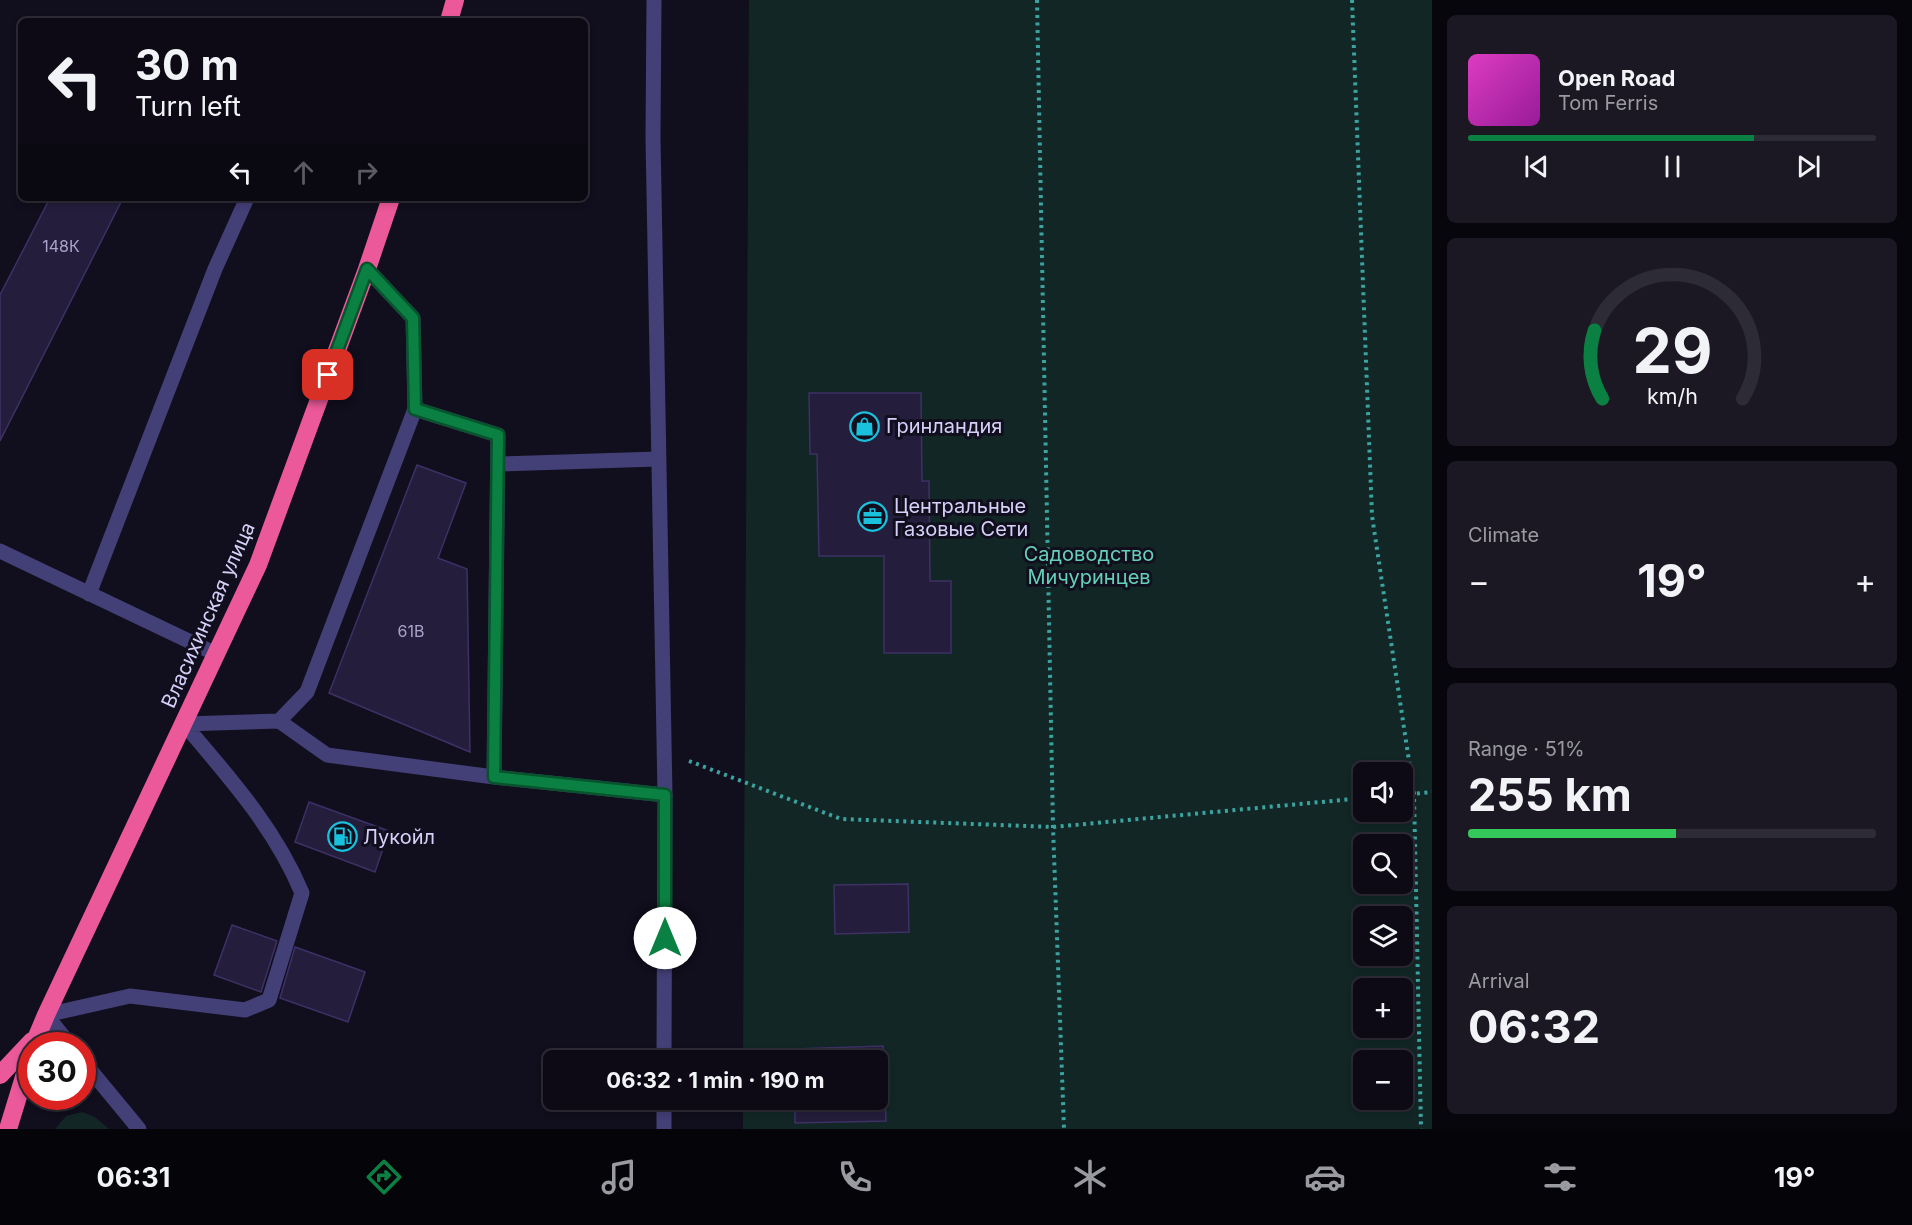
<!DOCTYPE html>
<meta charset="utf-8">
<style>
:root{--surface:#0d0a16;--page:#1b1823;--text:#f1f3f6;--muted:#9a9aa1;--line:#2d2b35;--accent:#0b8043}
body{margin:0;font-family:Inter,sans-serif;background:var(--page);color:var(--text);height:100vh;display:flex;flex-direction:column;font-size:22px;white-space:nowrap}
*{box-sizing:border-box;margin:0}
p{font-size:20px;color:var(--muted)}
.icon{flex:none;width:33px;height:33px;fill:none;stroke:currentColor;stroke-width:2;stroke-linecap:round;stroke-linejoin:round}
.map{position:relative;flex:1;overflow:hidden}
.side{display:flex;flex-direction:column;gap:15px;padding:15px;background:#07060c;width:480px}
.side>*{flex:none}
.banner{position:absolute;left:18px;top:18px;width:570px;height:183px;border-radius:9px;box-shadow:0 3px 9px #0003,0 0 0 2px var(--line);background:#0d0a16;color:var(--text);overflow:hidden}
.controls{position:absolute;left:1353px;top:762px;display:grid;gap:12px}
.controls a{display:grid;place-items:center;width:60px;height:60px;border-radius:9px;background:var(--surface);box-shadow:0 3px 9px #0003,0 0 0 2px var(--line);font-size:30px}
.speed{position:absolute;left:18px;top:1032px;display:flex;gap:12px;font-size:30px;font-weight:700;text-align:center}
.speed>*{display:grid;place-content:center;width:78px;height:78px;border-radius:50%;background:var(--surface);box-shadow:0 3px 9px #0003,0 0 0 2px var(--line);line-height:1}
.speed .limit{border:9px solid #d22;background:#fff;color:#111}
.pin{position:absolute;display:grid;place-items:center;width:51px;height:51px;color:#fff;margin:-26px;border-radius:12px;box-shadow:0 3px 9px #0006}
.me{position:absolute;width:66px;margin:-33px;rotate:0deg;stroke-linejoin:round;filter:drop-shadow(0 0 4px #0008)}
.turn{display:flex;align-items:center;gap:21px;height:126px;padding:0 18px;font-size:27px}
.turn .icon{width:78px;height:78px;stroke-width:2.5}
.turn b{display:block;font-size:42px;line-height:51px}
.lanes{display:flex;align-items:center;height:57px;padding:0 18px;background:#0003;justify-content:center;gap:30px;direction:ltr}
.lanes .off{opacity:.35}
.big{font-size:45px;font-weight:700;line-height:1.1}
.side .card{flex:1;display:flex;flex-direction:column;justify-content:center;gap:9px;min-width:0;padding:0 21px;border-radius:9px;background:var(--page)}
.side .dial{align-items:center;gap:0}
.dial svg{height:156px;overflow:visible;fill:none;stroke:var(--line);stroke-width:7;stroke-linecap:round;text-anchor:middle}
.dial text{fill:var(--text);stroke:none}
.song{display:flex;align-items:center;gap:18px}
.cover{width:72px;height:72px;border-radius:9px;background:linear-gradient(135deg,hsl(310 70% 55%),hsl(300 70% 35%))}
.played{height:6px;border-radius:3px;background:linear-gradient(90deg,var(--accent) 70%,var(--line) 70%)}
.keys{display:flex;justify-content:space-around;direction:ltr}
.heat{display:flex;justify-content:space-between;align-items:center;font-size:33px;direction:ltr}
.charge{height:9px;border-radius:4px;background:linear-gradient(90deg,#34c759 51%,var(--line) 0)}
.trip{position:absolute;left:543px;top:1050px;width:345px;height:60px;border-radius:9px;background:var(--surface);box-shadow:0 3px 9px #0003,0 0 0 2px var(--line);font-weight:700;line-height:60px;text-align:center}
.dock{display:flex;height:96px;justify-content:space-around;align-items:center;background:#050409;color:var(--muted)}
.dock .icon{width:42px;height:42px}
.dock .active{color:var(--accent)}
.dock b{font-size:27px;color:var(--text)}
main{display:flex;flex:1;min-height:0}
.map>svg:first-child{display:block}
.green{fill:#122626;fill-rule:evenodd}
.building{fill:#241d3c;stroke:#3d3165;stroke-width:1.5}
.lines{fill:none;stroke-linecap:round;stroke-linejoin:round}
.path{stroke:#3ba3a0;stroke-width:4;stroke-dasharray:3 4.5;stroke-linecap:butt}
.lane{stroke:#433f77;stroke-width:15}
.street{stroke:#433f77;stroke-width:15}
.highway{stroke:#ec599a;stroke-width:18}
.route-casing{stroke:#07532c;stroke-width:15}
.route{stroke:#0b8043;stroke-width:10}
.labels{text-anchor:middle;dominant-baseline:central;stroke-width:6;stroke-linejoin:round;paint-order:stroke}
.number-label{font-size:16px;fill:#aaa3ca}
.poi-label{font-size:20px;fill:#d6d0f9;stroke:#110e1d;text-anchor:start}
.park-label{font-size:20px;fill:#65d0b9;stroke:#110e1d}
.street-label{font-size:20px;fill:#d6d0f9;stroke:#110e1d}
</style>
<main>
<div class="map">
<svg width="1432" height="1129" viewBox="0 0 1432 1129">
<rect width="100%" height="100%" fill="#110e1d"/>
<!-- green -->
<path class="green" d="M749,0H1432V1129H743V1100H878V1060H743ZM1364,772H1402V812H1364ZM1364,844H1402V884H1364ZM1364,916H1402V956H1364ZM1364,988H1402V1028H1364ZM1364,1060H1402V1100H1364Z
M82,1112L95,1117L109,1129H55L66,1116Z"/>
<!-- building -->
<path class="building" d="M50,198H123L0,441V295Z
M809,393H921L922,481H929L930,581H951V653H884V556H819L817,454H810Z
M417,465L466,483L438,558L467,569L470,752L329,693Z
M309,802L389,831L375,872L295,842Z
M908,884L909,932L835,934L834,885Z
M232,925L277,941L261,992L214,975Z
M295,947L365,972L348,1022L280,998Z
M883,1046L886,1121L795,1123V1100H878V1060H794V1049Z"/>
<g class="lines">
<!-- path -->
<path class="path" d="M1037,0L1053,827L1064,1129
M1352,0L1372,516L1414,794L1421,1129
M689,761L841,819L1053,827L1364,798
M1402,795L1432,792"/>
<!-- lane -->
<path class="lane" d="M415,409L498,435L494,777
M499,464L658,459
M0,551L216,654
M89,594L215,269L247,198
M279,721L307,692L415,409L413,318L367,269
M184,724L279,721L327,755L494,777L665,795
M71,1046L46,1015L130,996L245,1010L269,1000L302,893C275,828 229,777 184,724
M82,1060L139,1129"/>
<!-- street -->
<path class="street" d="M654,0L653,137L665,795L664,1060
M664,1129V1100"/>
<!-- highway -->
<path class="highway" d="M449,21L455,0
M33,1046L46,1015L258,565L367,269L391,198
M0,1075L32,1041
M8,1129L32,1051"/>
</g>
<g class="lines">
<defs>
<path id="route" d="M328,375L367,269L413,318L415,409L498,435L494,777L665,795V938"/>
</defs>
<!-- route casing -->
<use href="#route" class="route-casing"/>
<!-- route -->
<use href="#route" class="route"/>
</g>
<!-- icons -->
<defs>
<symbol id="shop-ring" viewBox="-11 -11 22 22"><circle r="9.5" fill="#110e1d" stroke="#1ac1dc" stroke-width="1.5"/><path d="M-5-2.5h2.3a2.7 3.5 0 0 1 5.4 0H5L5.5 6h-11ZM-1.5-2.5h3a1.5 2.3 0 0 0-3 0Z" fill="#1ac1dc"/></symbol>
<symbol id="office-ring" viewBox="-11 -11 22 22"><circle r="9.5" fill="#110e1d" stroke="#1ac1dc" stroke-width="1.5"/><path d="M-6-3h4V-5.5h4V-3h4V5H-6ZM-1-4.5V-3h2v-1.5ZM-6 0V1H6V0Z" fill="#1ac1dc"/></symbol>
<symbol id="fuel-ring" viewBox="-11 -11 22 22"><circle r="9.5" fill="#110e1d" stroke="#1ac1dc" stroke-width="1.5"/><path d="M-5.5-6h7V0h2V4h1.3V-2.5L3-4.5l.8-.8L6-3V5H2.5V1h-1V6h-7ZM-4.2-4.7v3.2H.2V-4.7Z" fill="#1ac1dc"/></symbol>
</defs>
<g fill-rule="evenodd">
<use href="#shop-ring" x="848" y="410" width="33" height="33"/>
<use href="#office-ring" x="856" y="500" width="33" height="33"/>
<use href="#fuel-ring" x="326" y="820" width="33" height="33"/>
</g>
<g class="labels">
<!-- number labels -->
<g class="number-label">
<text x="61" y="246">148К</text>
<text x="411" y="631">61В</text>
</g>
<!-- poi labels -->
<g class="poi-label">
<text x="886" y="426">Гринландия</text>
<text x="894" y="506">Центральные<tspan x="894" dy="23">Газовые Сети</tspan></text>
<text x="363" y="837">Лукойл</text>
</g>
<!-- park labels -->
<g class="park-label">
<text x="1089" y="554">Садоводство<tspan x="1089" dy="23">Мичуринцев</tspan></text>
</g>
<!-- street labels -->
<g class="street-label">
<text transform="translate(208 615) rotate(-66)">Власихинская улица</text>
</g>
</g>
</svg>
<div class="controls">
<a><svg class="icon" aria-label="sound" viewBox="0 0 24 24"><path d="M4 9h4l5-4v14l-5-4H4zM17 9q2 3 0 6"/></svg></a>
<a><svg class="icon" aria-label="search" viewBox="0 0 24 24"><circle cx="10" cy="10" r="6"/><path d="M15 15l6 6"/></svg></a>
<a><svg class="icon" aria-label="layers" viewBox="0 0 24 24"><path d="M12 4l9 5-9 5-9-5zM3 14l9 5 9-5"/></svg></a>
<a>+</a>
<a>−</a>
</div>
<div class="speed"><div class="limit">30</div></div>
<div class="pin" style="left:328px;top:375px;background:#d93025"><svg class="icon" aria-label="arrive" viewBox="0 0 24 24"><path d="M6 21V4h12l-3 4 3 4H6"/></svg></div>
<svg class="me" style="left:665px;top:938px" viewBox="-20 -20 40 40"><circle r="19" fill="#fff"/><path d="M0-13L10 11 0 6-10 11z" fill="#0b8043"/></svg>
<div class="trip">06:32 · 1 min · 190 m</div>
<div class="banner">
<div class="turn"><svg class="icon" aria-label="left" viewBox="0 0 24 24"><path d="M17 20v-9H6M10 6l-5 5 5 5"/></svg><div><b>30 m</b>Turn left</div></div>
<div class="lanes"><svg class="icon" aria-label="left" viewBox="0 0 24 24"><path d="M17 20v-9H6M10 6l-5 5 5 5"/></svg><svg class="icon off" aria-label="ahead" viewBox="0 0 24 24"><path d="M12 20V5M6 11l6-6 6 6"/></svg><svg class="icon off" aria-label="right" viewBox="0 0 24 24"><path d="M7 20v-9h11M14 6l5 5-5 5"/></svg></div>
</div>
</div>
<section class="side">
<div class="card">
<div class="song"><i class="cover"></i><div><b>Open Road</b><p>Tom Ferris</p></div></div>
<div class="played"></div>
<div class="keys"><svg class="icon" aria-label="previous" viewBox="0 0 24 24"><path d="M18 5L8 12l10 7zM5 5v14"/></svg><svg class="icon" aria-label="pause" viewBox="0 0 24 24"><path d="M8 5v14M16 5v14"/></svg><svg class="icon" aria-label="next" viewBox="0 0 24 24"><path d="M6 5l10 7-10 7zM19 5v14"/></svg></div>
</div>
<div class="card dial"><svg viewBox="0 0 100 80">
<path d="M14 69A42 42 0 1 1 86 69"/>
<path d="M14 69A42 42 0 0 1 10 34" stroke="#0b8043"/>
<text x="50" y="56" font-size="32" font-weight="700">29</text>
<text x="50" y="72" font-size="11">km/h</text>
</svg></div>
<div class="card"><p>Climate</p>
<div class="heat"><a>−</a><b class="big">19°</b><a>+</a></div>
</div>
<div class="card"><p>Range · 51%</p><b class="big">255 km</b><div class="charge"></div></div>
<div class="card"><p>Arrival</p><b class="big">06:32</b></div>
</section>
</main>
<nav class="dock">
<b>06:31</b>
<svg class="icon active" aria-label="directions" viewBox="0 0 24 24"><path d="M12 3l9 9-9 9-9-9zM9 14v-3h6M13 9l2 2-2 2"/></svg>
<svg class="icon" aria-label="music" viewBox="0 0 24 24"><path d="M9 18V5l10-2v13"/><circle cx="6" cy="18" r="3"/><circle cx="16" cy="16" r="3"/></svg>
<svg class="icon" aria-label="phone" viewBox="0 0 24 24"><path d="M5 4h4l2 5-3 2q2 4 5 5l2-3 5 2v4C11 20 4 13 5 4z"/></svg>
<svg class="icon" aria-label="climate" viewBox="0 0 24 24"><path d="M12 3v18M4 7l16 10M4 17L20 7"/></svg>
<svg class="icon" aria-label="car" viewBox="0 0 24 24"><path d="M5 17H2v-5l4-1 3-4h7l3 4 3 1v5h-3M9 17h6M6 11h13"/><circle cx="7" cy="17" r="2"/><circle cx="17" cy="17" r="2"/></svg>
<svg class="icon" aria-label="filters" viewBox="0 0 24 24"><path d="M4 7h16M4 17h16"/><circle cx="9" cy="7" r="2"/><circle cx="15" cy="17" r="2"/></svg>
<b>19°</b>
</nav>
